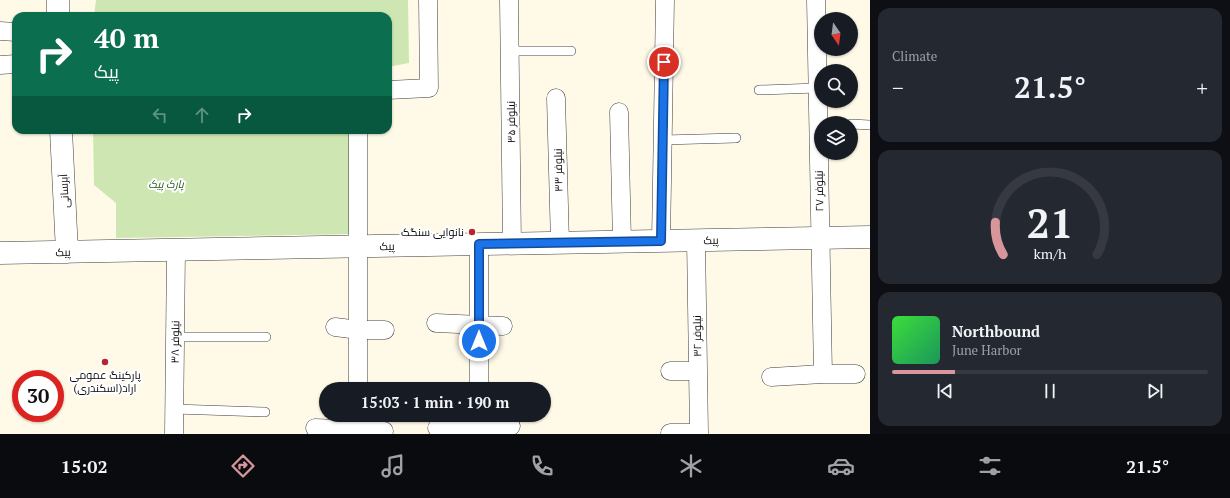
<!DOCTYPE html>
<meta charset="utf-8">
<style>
:root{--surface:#171b24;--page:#242831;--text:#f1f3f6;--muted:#9ea1a6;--line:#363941;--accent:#d7969c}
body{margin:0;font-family:"PT Serif",Cairo,serif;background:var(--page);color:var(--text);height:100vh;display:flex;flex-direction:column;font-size:15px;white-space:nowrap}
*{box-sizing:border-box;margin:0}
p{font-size:13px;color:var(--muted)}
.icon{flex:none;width:22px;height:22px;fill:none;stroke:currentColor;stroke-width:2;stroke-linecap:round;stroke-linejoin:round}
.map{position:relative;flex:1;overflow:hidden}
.side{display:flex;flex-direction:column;gap:8px;padding:8px;background:#0d0f14;width:360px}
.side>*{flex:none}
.guide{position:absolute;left:12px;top:12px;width:380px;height:122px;border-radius:12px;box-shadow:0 1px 3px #0004;background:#0b6e4f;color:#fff;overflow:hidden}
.needle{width:26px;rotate:166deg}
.tools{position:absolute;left:814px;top:12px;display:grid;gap:8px}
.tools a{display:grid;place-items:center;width:44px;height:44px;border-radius:50%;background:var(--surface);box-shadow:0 1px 3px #0004;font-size:20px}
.speed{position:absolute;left:12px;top:370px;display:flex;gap:8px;font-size:20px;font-weight:700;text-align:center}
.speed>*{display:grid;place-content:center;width:52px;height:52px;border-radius:50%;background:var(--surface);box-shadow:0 1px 3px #0004;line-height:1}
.speed .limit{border:6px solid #d22;background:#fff;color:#111}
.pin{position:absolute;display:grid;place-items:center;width:34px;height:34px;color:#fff;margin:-17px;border:2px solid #fff;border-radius:50%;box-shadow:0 1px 4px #0007}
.me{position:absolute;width:44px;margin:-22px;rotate:0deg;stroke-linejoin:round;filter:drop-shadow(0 0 3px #0008)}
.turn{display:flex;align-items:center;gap:14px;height:84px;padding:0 16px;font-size:18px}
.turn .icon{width:52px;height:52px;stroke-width:2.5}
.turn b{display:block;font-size:28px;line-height:34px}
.lanes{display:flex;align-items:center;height:38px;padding:0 16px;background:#0003;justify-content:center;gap:20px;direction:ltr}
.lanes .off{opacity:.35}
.big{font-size:30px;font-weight:700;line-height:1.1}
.side .widget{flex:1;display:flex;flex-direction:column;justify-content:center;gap:6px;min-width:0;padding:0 14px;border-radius:12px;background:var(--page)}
.side .dial{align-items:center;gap:0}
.dial svg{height:104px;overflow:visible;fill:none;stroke:var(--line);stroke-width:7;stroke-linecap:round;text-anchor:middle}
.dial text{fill:var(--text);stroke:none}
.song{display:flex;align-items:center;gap:12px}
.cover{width:48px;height:48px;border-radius:6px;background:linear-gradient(135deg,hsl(120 70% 55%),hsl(150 70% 35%))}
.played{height:4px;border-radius:2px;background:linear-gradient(90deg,var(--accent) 20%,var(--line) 20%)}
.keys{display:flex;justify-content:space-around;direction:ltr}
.heat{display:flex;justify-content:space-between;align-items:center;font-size:22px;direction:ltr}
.trip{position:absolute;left:319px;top:382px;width:232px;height:40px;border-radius:20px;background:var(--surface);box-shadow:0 1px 3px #0004;font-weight:700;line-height:40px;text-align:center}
.menu{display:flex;height:64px;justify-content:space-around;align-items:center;background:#090b0e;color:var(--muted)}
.menu .icon{width:28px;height:28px}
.menu .active{color:var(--accent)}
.menu b{font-size:18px;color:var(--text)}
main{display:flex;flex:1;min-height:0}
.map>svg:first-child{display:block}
.green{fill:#cee7b2}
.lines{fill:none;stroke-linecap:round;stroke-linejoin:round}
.service-casing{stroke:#3d3d3d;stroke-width:10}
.minor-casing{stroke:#3d3d3d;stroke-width:19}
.tertiary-casing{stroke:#3d3d3d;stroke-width:23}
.service{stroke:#fff;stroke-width:9}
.minor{stroke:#fff;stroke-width:18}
.tertiary{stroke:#fff;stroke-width:22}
.route-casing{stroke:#114b97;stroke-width:10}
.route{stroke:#1a73e8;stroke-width:7}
.poi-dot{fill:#b7252d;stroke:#fff;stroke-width:1.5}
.labels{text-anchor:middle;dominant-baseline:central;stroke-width:4;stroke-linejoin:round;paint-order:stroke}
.street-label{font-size:11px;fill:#0a0a0a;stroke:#fff}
.park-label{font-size:11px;font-style:italic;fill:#2b5f1c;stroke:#fff}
.poi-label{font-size:11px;fill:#0a0a0a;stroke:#fff;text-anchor:end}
</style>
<main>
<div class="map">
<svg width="870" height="434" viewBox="0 0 870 434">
<rect width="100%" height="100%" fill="#fffae7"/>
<!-- green -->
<path class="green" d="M96,0H408L409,63L388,67V16H94Z
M93,130H353L355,234L116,238V203L94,185Z"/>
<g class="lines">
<defs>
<path id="service" d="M510,51H571
M759,90L817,88
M851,124L870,125
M663,140L736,138
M175,337H266
M174,409L265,412"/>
<path id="minor" d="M509,0L512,243
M816,0L823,374
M0,31L16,32
M0,65L16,64
M388,90L429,88L428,0
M556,98L560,243
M619,112L622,242
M358,130V389
M661,241L665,0
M436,323L503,326
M335,327L359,330H385
M670,371H698
M771,377L823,374H856
M479,389V244
M315,428L384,431
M437,428L511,426
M670,433H699L696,240
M174,434L176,250"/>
<path id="tertiary" d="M58,16V0
M61,130L67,252
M0,253L870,237"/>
</defs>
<!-- service casing -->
<use href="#service" class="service-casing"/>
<!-- minor casing -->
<use href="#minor" class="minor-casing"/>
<!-- tertiary casing -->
<use href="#tertiary" class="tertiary-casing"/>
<!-- service -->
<use href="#service" class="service"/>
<!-- minor -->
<use href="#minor" class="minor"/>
<!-- tertiary -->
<use href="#tertiary" class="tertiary"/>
</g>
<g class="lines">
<defs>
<path id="route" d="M479,341V244L661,241L664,62"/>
</defs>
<!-- route casing -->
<use href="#route" class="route-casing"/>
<!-- route -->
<use href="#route" class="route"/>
</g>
<!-- markers -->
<g class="poi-dot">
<circle cx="472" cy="232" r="4"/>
<circle cx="105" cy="362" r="4"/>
</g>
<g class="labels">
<!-- street labels -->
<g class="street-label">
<text transform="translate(511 122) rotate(-91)">نیلوفر ۳۵</text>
<text transform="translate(558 170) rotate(-91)">نیلوفر ۳۳</text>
<text transform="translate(64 191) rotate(-93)">آبرسانی</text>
<text transform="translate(819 191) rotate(-91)">نیلوفر ۲۷</text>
<text transform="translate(711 240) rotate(-1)">پیک</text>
<text transform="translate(387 246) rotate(-1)">پیک</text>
<text transform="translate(63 252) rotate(-1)">پیک</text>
<text transform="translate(697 336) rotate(-91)">نیلوفر ۳۲</text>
<text transform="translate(175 342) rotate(-89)">نیلوفر ۳۸</text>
</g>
<!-- park labels -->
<g class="park-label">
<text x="166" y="184">پارک پیک</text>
</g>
<!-- poi labels -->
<g class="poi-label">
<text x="464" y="232">نانوایی سنگک</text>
<text x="105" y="375" text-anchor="middle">پارکینگ عمومی<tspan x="105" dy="13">اراد(اسکندری)</tspan></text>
</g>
</g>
</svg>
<div class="tools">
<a><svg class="needle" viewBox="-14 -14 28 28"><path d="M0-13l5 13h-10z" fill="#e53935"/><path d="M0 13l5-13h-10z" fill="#9ea1a6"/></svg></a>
<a><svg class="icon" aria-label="search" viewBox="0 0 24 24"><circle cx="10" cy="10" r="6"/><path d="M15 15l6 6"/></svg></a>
<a><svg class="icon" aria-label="layers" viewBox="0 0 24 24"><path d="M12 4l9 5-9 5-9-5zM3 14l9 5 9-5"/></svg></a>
</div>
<div class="speed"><div class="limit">30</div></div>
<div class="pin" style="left:664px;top:62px;background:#d93025"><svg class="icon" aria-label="arrive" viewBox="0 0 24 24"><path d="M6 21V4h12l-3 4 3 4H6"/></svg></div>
<svg class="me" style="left:479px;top:341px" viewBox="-20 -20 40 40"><circle r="17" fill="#1a73e8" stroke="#fff" stroke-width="3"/><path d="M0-11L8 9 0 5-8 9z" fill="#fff"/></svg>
<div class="trip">15:03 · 1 min · 190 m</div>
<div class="guide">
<div class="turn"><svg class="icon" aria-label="right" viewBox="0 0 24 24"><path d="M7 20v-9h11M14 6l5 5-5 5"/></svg><div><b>40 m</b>پیک</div></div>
<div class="lanes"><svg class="icon off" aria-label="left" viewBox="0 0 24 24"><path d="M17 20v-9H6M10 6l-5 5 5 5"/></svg><svg class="icon off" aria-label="ahead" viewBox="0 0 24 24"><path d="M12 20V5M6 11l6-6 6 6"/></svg><svg class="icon" aria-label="right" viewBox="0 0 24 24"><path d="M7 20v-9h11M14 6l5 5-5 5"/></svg></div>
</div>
</div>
<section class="side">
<div class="widget"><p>Climate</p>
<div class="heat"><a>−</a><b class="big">21.5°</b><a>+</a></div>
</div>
<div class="widget dial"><svg viewBox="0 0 100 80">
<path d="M14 69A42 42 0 1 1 86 69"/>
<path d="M14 69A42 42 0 0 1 8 44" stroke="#d7969c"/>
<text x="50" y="56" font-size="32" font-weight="700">21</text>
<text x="50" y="72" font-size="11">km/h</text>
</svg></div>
<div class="widget">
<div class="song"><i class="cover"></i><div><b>Northbound</b><p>June Harbor</p></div></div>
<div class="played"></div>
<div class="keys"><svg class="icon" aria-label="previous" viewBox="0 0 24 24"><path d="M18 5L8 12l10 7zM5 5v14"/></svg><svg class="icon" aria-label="pause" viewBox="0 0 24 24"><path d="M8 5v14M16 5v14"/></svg><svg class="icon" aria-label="next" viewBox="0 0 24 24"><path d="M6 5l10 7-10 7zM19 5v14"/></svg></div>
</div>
</section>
</main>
<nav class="menu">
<b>15:02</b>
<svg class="icon active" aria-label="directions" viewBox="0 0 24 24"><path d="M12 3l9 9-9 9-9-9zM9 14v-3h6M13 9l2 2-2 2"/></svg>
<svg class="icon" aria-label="music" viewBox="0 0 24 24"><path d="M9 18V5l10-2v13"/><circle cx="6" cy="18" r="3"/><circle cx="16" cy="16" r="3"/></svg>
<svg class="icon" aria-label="phone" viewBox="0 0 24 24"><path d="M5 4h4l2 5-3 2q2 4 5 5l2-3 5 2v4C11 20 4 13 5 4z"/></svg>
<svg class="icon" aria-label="climate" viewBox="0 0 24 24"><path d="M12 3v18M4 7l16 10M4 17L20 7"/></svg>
<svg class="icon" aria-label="car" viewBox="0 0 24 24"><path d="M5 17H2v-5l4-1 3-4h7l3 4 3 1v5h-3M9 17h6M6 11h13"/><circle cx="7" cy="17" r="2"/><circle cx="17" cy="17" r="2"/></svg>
<svg class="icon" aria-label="filters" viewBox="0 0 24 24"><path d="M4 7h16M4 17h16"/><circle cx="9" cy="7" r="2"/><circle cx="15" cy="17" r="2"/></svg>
<b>21.5°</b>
</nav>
